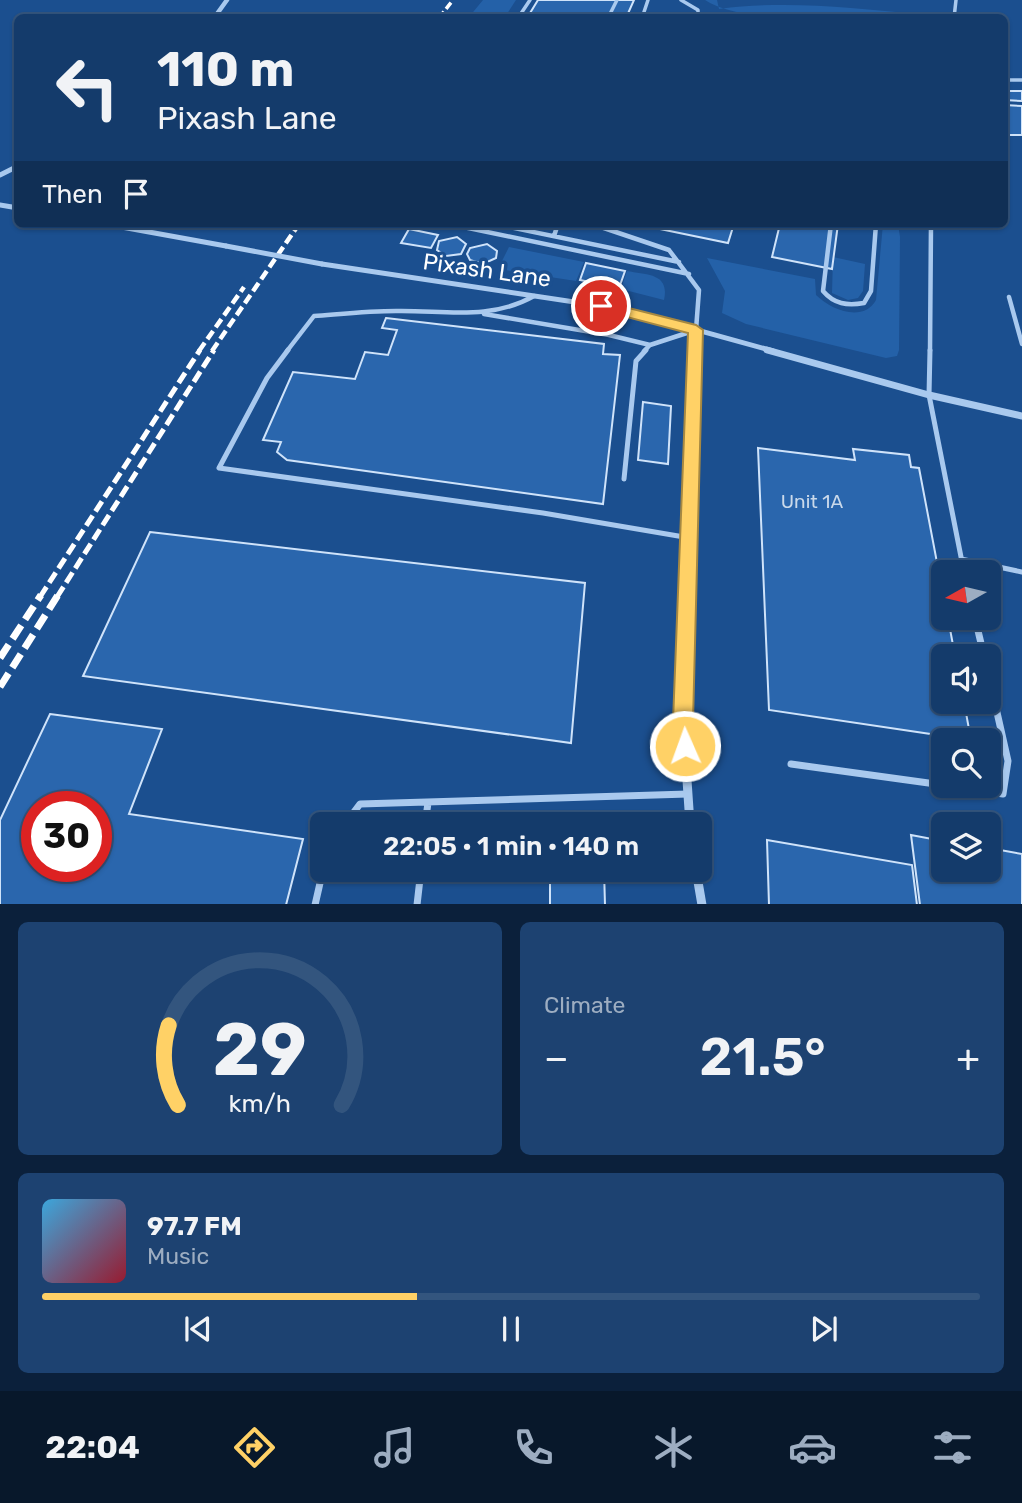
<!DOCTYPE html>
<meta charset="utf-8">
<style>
:root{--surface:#143b6b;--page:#1d4271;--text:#f1f3f6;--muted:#9dadc1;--line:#33557e;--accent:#ffd166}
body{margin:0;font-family:Rubik,sans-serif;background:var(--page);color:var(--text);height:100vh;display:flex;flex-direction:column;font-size:26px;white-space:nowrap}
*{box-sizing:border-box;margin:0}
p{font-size:23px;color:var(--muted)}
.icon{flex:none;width:38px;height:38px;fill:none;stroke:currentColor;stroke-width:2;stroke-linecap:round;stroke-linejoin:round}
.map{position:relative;height:904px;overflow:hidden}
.details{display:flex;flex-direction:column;gap:18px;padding:18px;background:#0b203b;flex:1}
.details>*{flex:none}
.top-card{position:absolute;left:14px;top:14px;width:994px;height:214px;border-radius:10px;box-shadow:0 2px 5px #0004,0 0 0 2px var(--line);background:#143b6b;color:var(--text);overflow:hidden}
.needle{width:46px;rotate:262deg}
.fabs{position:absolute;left:931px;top:560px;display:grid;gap:14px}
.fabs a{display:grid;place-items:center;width:70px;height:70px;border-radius:10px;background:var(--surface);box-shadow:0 2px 5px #0004,0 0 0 2px var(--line);font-size:35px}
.speed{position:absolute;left:21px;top:791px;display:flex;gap:14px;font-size:35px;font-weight:700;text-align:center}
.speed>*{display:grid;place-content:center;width:91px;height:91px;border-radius:50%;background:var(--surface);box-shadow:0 2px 5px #0004,0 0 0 2px var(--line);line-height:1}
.speed .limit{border:10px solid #d22;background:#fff;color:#111}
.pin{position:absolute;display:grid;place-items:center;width:60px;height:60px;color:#fff;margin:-30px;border:4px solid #fff;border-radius:50%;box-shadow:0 2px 7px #0007}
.me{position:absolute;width:77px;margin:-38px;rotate:358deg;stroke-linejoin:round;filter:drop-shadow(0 0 5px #0008)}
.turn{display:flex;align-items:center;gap:24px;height:147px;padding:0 28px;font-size:32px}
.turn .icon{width:91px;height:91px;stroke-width:2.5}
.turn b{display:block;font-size:49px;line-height:60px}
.then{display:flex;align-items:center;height:66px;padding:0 28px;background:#0003;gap:14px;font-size:26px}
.big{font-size:52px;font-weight:600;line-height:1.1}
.details .card{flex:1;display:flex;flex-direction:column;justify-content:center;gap:10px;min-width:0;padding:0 24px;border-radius:10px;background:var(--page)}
.details .dial{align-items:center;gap:0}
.dial svg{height:182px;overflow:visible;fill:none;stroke:var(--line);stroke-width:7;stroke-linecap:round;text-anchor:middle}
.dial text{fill:var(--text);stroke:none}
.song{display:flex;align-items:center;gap:21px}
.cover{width:84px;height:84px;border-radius:10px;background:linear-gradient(135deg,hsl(200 70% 55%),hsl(350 70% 35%))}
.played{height:7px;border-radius:4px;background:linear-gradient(90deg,var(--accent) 40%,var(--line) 40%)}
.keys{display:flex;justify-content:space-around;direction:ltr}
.heat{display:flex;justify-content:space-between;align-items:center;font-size:38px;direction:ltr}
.details .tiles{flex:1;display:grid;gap:18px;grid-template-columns:1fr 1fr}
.card:last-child{grid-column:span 2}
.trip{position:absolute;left:310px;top:812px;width:402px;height:70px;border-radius:10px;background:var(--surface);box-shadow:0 2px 5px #0004,0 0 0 2px var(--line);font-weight:600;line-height:70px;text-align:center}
.tab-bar{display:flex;height:112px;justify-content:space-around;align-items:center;background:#08182b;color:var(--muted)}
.tab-bar .icon{width:49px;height:49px}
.tab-bar .on{color:var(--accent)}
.tab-bar b{font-size:32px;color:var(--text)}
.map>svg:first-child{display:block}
.green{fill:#2461a8}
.building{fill:#2a66ad;stroke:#cfe3fa;stroke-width:2;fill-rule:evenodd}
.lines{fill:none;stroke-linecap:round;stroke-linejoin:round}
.service-far3{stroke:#a9c9ee;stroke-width:3.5}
.service-far2{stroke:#a9c9ee;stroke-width:4.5}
.service-far1{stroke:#a9c9ee;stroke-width:5}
.service{stroke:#a9c9ee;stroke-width:7}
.minor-far3{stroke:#a9c9ee;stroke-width:4.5}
.minor-far2{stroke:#a9c9ee;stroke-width:5}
.minor-far1{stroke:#a9c9ee;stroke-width:7}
.minor{stroke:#a9c9ee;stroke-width:9}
.rail-far3{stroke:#fff;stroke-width:3.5;stroke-dasharray:8 3.5;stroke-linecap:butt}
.rail-far2{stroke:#fff;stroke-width:4.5;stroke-dasharray:10 4.5;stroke-linecap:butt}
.rail-far1{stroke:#fff;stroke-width:5;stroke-dasharray:12 5;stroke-linecap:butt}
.rail{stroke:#fff;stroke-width:7;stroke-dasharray:16 7;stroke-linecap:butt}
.minor-bridge{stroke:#a9c9ee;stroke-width:5}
.route{fill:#ffd166;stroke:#a68842;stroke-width:2}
.labels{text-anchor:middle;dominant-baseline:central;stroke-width:7;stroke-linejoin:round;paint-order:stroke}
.number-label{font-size:19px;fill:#cad9ea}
.street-label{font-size:23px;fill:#fff;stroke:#1b4f8f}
</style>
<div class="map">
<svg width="1022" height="905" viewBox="0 0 1022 905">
<rect width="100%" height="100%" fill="#1b4f8f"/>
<!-- green -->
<path class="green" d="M483,0H516L505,17H469Z
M705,0H717L719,9C785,0 852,8 919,14V17C865,18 749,28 705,0Z
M883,224H898L900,237L899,350L897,356L886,358L746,324L722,313L725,291L707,258L815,279L816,295C831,310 863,323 876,300Z
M509,247L584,262L576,281L498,269Z
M833,257L865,264L863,291L858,298L848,300L832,293Z
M627,271C647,275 670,273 664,300L621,289Z"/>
<!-- building -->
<path class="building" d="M538,0H634L626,18H527Z
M1004,91H1022V101L1004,100Z
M1004,105L1022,106V135H1009L1004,127Z
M662,224H721L733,227L728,243L660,229Z
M780,224H838L832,269L772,257Z
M409,229L438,235L431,248L401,243Z
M457,237L466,244L461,254L446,256L437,250L439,241Z
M487,244L497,251L496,258L483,264L470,260L467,254L470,248Z
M586,263L625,271L619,288L580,280Z
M386,318L604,344L603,354L620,355L603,504L287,460L277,452L281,442L263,440L293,372L355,379L365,352L388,355L397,330L382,328Z
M643,402L671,406L668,464L638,460Z
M758,448L855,460L853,449L909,455L911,467L919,468L943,594V618H948L955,656H943V702H964L971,740L769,710Z
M150,532L585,583L571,743L83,676Z
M50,714L162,729L129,814L303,839L286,905H0V820ZM37,807H96V866H37Z
M911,835L943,841V870H989V848L1022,854V905H920Z
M767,840L912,865L917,905H769Z
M550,870H604L605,905H550Z"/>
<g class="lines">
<!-- service-far3 -->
<path class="service-far3" d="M681,0L698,10V18
M699,14L719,18
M518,18L530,0
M608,18L617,0
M642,18L648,0
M954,18L956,0
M1004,80H1022"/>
<!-- service-far2 -->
<path class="service-far2" d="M449,224L689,274
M592,224L669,250L699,290L696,330L650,345L644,351
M831,224L823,291C834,304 847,306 864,303L871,291L876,224
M479,228L504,226L679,262
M554,236L558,224
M1009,297L1022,344
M484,314L609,335L650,345
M287,351L314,316C341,314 369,311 396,311C444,310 490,321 534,296
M930,351L931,224"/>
<!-- service-far1 -->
<path class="service-far1" d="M288,350L267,378L219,468L543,513L690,538
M930,350L929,395L964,572
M624,479L636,361L646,350
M961,559L1022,572"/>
<!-- service -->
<path class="service" d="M975,618L984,656
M791,764L943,785
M947,786L1003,794L1008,761L989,677
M345,824L360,804L688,794
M425,824L428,803
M315,905L323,870
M417,905L421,870"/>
<!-- minor-far3 -->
<path class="minor-far3" d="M214,18L227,0"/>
<!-- minor-far2 -->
<path class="minor-far2" d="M0,175L18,166
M0,205L18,208
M105,224L226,246
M322,264L621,309L773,351
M695,351L696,330"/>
<!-- minor-far1 -->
<path class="minor-far1" d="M767,350L929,395L1022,416
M687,597L695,350"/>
<!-- minor -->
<path class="minor" d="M687,595L683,722L690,824
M696,870L702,905"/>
<!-- rail-far3 -->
<path class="rail-far3" d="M439,18L453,0"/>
<!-- rail-far2 -->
<path class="rail-far2" d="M199,351L244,287
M212,351L299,224"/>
<!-- rail-far1 -->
<path class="rail-far1" d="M40,597L200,350
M57,597L214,350"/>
<!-- rail -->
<path class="rail" d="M0,658L41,595
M0,687L58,595"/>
<!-- minor-bridge -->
<path class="minor-bridge" d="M226,246L322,264"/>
</g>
<!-- route -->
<path class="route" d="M601,301L696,325L703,330L693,722L695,746L692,753L685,756L677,753L673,722L688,333L596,309L594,306Z"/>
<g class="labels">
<!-- number labels -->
<g class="number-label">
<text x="812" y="501">Unit 1A</text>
</g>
<!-- street labels -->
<g class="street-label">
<text transform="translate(487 270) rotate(8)">Pixash Lane</text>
</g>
</g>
</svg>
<div class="fabs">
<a><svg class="needle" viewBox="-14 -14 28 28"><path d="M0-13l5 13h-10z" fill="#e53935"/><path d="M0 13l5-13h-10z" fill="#9dadc1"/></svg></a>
<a><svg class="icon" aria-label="sound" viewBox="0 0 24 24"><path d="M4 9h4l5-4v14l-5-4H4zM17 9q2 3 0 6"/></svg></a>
<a><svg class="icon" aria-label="search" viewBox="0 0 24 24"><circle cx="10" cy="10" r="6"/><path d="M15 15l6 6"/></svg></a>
<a><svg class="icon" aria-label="layers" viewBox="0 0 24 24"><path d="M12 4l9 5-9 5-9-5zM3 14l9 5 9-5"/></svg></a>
</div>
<div class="speed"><div class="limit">30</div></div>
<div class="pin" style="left:601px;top:306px;background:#d93025"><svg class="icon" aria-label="arrive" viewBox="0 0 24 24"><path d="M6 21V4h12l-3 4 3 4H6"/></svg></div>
<svg class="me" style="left:685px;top:746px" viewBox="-20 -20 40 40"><circle r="17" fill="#ffd166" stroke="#fff" stroke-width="3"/><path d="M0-11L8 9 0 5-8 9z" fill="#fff"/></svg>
<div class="trip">22:05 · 1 min · 140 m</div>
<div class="top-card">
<div class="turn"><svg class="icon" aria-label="left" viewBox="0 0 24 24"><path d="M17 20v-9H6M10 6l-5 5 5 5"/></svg><div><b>110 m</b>Pixash Lane</div></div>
<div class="then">Then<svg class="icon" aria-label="arrive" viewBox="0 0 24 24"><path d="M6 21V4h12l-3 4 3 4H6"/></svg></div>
</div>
</div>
<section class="details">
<div class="tiles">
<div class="card dial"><svg viewBox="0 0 100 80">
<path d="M14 69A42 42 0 1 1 86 69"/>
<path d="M14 69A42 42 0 0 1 10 34" stroke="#ffd166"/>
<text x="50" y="56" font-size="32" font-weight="700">29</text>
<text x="50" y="72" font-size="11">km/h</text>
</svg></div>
<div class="card"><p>Climate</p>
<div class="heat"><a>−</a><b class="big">21.5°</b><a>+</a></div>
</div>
<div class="card">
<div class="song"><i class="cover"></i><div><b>97.7 FM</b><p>Music</p></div></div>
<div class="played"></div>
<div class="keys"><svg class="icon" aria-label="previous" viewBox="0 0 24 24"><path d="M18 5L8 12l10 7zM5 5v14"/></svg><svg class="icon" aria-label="pause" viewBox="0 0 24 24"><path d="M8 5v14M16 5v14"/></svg><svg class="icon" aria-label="next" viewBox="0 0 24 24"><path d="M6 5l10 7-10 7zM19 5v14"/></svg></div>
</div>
</div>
</section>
<nav class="tab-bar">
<b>22:04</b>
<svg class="icon on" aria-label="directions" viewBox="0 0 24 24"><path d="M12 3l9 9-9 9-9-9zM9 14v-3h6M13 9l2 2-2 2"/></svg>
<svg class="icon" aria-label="music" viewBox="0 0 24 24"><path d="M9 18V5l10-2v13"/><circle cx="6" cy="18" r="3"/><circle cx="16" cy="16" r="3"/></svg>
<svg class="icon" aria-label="phone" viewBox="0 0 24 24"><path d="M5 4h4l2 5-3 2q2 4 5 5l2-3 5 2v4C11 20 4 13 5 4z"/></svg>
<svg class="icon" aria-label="climate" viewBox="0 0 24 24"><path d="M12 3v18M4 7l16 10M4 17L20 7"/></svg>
<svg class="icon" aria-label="car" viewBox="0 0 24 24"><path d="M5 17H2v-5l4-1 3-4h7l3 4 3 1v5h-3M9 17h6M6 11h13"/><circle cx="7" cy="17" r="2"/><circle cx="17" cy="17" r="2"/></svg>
<svg class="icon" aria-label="filters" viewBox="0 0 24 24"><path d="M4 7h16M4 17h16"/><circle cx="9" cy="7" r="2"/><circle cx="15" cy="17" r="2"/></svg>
</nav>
